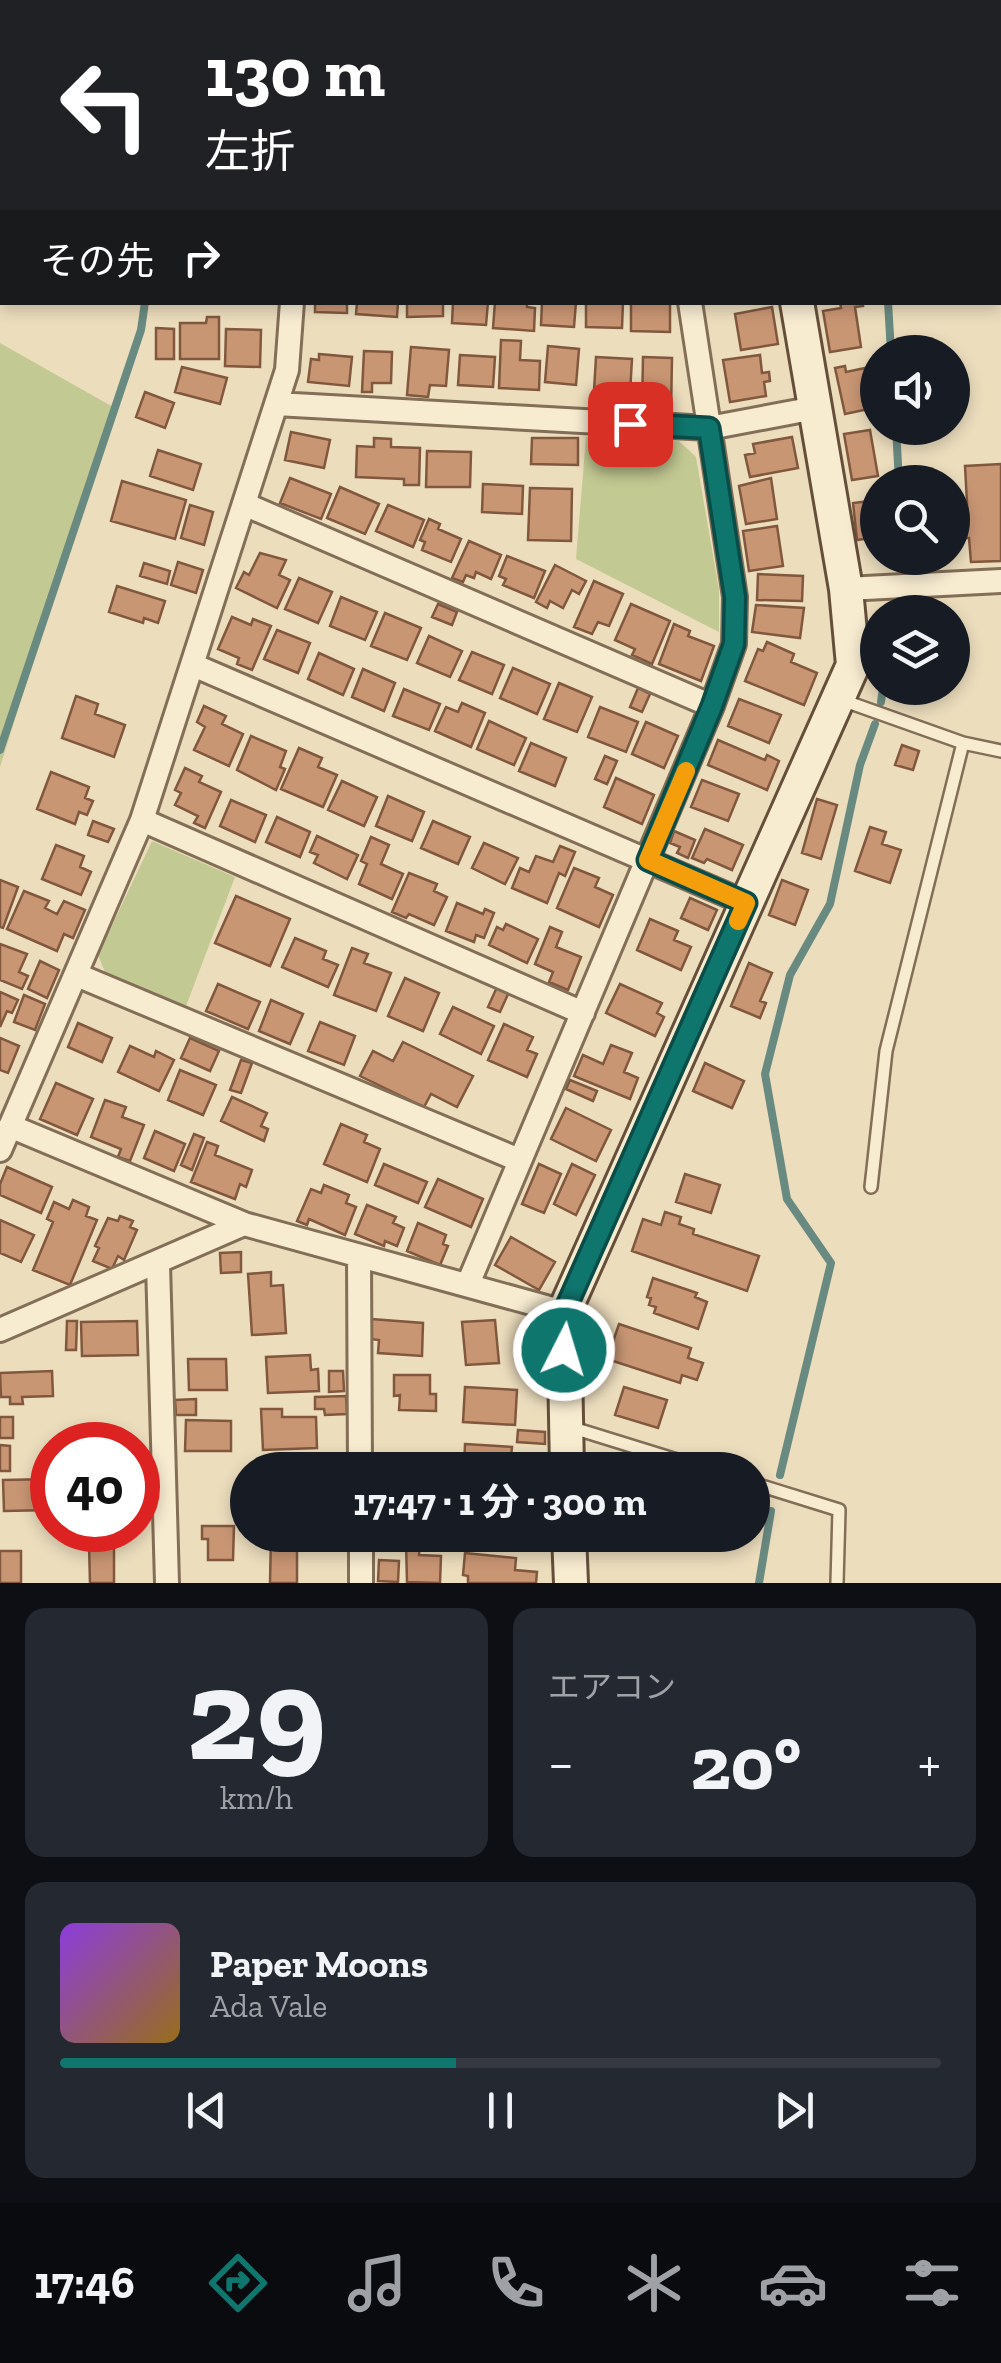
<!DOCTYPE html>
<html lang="ja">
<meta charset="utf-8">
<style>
:root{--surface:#171b24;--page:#242831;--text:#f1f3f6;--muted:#9ea1a6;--line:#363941;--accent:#0f766e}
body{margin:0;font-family:"Zilla Slab","Noto Sans JP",serif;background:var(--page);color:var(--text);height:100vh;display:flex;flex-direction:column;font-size:38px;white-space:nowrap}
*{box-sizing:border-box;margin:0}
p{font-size:32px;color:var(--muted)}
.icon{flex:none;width:55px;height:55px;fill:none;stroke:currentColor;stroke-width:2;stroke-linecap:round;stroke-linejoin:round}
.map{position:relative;height:1583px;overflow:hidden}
.side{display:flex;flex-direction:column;gap:25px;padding:25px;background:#0d0f14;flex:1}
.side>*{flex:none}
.banner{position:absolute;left:0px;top:0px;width:1002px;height:305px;box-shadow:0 5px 15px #0003;background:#202124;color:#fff;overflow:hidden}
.controls{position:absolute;left:860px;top:335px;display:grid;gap:20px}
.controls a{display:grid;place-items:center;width:110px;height:110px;border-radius:50%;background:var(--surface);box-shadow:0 5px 15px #0003;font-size:50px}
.speed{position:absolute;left:30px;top:1422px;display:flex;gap:20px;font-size:50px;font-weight:700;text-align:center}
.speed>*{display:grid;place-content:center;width:130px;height:130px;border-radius:50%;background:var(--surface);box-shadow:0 5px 15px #0003;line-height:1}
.speed .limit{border:15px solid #d22;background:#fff;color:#111}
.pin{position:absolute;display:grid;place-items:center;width:85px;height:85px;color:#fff;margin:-42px;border-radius:20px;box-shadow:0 5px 15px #0006}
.me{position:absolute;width:110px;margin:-55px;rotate:5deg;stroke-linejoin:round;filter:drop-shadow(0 0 8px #0008)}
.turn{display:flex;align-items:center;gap:35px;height:210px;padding:0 40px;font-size:45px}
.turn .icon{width:130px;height:130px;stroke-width:2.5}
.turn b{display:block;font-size:70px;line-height:85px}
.then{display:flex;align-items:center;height:95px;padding:0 40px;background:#0003;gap:20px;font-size:38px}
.big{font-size:75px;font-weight:700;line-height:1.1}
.side .card{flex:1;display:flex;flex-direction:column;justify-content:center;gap:15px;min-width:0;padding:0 35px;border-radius:20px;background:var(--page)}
.side .dial{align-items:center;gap:0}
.dial b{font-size:130px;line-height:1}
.song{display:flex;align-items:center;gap:30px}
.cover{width:120px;height:120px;border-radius:15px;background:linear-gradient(135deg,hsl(270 70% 55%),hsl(40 70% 35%))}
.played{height:10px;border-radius:5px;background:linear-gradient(90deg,var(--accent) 45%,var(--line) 45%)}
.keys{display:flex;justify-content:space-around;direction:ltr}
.heat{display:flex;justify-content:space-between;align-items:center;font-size:55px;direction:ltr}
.side .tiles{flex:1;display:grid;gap:25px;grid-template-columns:1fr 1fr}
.card:last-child{grid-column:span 2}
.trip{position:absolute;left:230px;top:1452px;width:540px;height:100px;border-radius:50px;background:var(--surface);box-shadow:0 5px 15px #0003;font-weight:700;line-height:100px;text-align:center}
.tabs{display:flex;height:160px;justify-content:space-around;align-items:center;background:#090b0e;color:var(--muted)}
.tabs .icon{width:70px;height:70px}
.tabs .active{color:var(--accent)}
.tabs b{font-size:45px;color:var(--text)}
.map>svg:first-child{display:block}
.green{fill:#c3c992}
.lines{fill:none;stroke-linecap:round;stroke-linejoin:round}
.stream{stroke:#698a81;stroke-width:8}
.building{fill:#c99674;stroke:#81583e;stroke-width:2.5}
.lane-casing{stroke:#836e57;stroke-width:16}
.street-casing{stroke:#836e57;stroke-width:28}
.secondary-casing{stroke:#654f3b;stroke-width:38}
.lane{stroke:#f7ebd0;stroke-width:11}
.street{stroke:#f7ebd0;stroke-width:22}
.secondary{stroke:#f7ebd0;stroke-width:32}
.route-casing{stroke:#0a4d48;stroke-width:25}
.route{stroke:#0f766e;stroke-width:18}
.slow{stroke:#f59e0b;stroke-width:18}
</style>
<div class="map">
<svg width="1001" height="1583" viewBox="0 0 1001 1583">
<rect width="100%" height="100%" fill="#ecddbd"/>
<!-- green -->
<path class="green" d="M0,343L113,407L0,767Z
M586,437L679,441L696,457L719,590V632L576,559Z
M152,841L235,877L186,1006L105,972L98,955Z"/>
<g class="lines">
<!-- stream -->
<path class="stream" d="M179,2V0
M887,2V0
M888,302L891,352
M896,428L899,482
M896,612L898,606
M881,702L883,688
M0,750L141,330L145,302
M780,1475L831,1263L787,1199L765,1074L790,975L830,904L860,765L875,724
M759,1583L771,1511"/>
</g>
<!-- building -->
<path class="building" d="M315,302H347V313L315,312Z
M357,302H398L397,317L356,314Z
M407,302H443V316L407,317Z
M453,302H488L486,325L452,323Z
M495,302H527V307L535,308L534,331L493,328Z
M542,302H576L574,327L541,325Z
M586,302H623L622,328L586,327Z
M631,302H670V332L631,331Z
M840,302H862L863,306L855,307L861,347L830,352L823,311L841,308Z
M772,307L778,344L741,350L735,314Z
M207,317H219V359H180V323H206Z
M156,328L174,329V359H156Z
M226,329L261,330L260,367L225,366Z
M501,340L521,341L520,360L540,361L539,390L499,388Z
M548,346L579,349L576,385L545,382Z
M411,347L449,350L446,386L430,385L428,397L407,395Z
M364,351L392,352L391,383H372V392H362Z
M319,354L352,357L349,386L308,382L311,359L319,360Z
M460,355L495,357L493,387L458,385Z
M760,355L762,373L769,372L770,381L764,382L766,396L730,402L723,360Z
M596,357L632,359L630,393L594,391Z
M643,357L672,358L671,412L642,411Z
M845,366L846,372L865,368L873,408L845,414L835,368Z
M182,367L227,378L220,404L175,392Z
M145,392L174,403L165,428L136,417Z
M870,430L878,476L852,480L844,434Z
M291,432L330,440L324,468L285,460Z
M792,437L798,468L750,477L745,455L755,453L753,444Z
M374,438L391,439V447L420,448L419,485H404V479L356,477L357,446L374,447Z
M532,438H578V465L531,464Z
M158,450L201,464L193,490L150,476Z
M427,451L471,452L470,487H426Z
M1001,464V561L971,562L969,538H958L957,522L968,521L965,466Z
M290,478L331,494L321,519L280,503Z
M771,478L777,519L746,524L739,486Z
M122,481L186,500L175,539L111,521Z
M483,484L523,486L522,514L482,512Z
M340,487L379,504L365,534L327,518Z
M530,488L572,489L571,541L528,540Z
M878,500V537L857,540L853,503Z
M190,505L213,512L204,545L181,538Z
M388,505L424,520L413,547L376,531Z
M429,519L440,524L438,529L461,539L451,562L422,550L425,542L420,540Z
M777,526L783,566L749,571L743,531Z
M469,541L501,555L491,579L476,572L474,578L466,575L463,582L452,578Z
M260,553L286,560L279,575L290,580L277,608L236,588L244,572L249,575Z
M507,556L545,571L534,598L503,585L506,579L499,576Z
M178,562L203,570L196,593L171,585Z
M144,563L170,571L167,584L140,576Z
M555,565L586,581L579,594L572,590L563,608L550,601L547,608L536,602Z
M758,574L803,576L802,601L757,600Z
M299,578L332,592L318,623L285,609Z
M594,581L623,594L609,626L598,622L592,634L574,627Z
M117,586L165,601L158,623L144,618L143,623L109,612Z
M341,597L377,612L365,640L330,626Z
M438,604L457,612L452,625L432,617Z
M631,604L670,621L652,664L632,655L635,649L615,640Z
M756,605L804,608L800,638L752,632Z
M385,613L421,628L407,660L371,646Z
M232,617L251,625L253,619L271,626L252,670L237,664L239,658L218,649Z
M674,624L690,631L688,636L714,646L701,681L659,664Z
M277,630L310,643L298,673L264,659Z
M429,636L462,651L450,677L417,663Z
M767,642L794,654L791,662L817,673L804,705L745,681L758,649L763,651Z
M472,652L504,665L492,694L459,680Z
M319,653L354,669L343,695L308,679Z
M513,668L550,684L537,714L500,698Z
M363,669L395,683L384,711L352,697Z
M559,683L592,697L577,732L544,719Z
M638,688L650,694L642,712L630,707Z
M404,689L440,704L429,730L393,716Z
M76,696L98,704L95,714L125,725L114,757L62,738Z
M739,699L781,715L769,743L728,726Z
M462,703L485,713L471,747L435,731L446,707L458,712Z
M204,706L226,716L222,724L243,734L229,766L194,750L205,727L197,722Z
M600,707L638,722L626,752L588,737Z
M489,721L526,738L514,765L477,749Z
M646,722L678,736L664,768L632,754Z
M251,736L286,751L280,767L285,769L276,790L237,770Z
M718,740L765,760L767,755L779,761L767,790L708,765Z
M531,743L566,758L555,786L519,771Z
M902,745L919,751L913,770L895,765Z
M299,748L322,758L318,767L337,775L323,807L281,789Z
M605,756L617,761L607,784L595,779Z
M185,768L202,776L199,782L221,792L205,828L194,823L198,816L175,805L181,793L175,790Z
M51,772L89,787L85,798L93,801L87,815L79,812L75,824L37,809Z
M616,778L654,795L642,824L604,807Z
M702,780L739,794L728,821L691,807Z
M342,781L377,797L364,826L328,810Z
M388,796L424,812L412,841L376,826Z
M817,799L837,805L821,859L802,853Z
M231,800L266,815L255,842L220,826Z
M277,817L310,832L300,857L266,842Z
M93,821L114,829L108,842L88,835Z
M433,821L470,837L458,864L421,848Z
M870,827L886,832L882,844L901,850L890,883L855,871Z
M705,829L743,845L732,870L707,859L704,863L692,858Z
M674,831L695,840L688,858L677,853L680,847L670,843Z
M317,836L358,855L347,879L314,863L318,855L310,852Z
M371,837L389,845L381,864L403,874L392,899L359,884L367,864L361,861Z
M484,843L518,858L505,884L472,868Z
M56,845L84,856L80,867L91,872L81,895L42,879Z
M560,846L575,852L565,876L559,873L547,903L512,888L520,868L529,872L536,856L553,862Z
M574,868L599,878L595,887L613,895L599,927L557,908Z
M409,873L437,884L434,891L447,897L434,925L409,914L406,918L392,912Z
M0,880L18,887L3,928L0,927Z
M782,880L808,890L795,925L769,915Z
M24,891L49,901L45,908L57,914L64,901L85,910L73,938L64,934L57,951L7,929Z
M236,896L290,919L270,966L215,943Z
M690,898L717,910L708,930L681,918Z
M457,903L483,914L485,909L494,913L484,938L476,935L474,942L446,931Z
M650,919L678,931L674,940L691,947L681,970L637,950Z
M506,924L538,939L527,963L489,945L497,927L503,930Z
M550,927L562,932L556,947L581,957L568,990L549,982L553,972L535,964Z
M295,938L326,951L323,959L338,965L328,987L282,967Z
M0,944L27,954L19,972L28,976L22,989L0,980Z
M352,948L368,954L364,963L391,973L376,1011L334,995Z
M40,961L59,970L47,998L28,989Z
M749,963L772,973L760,1001L766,1003L760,1018L731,1006Z
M405,978L439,993L423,1031L388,1016Z
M218,984L260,1002L248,1029L206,1011Z
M620,984L662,1003L657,1013L664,1017L655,1036L606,1013Z
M497,987L509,992L500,1012L488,1007Z
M0,992L18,1000L12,1013L7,1011L0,1027Z
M24,995L45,1004L35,1030L14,1022Z
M271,1000L303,1014L290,1044L259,1031Z
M453,1007L494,1026L481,1054L440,1034Z
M320,1022L355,1036L344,1065L308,1051Z
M78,1023L112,1038L102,1062L68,1047Z
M504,1024L533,1037L527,1050L537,1054L527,1077L488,1060Z
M0,1038L19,1046L8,1073L0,1070Z
M190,1038L219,1051L210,1071L181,1058Z
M403,1042L473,1076L457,1107L431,1094L424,1107L360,1076L373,1051L393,1061Z
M611,1045L632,1053L624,1072L638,1078L630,1099L574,1076L583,1055L603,1064Z
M130,1046L154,1057L156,1051L174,1060L159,1091L118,1072Z
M241,1060L252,1063L241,1093L230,1090Z
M705,1063L744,1081L732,1108L693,1091Z
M180,1070L216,1085L203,1115L168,1100Z
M570,1080L597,1091L593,1101L566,1089Z
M56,1083L93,1099L77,1135L40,1119Z
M232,1097L267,1113L261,1126L268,1129L264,1141L221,1121Z
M105,1100L126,1107L122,1117L144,1125L130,1161L118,1157L121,1149L91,1137Z
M566,1108L611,1130L596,1161L551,1139Z
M341,1124L367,1135L364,1142L380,1149L367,1182L324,1164Z
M155,1131L185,1144L174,1171L144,1158Z
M194,1134L204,1138L192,1170L181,1165Z
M207,1142L218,1146L215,1155L252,1170L246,1187L240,1184L235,1199L191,1182Z
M384,1164L427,1182L418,1203L375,1185Z
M539,1164L561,1174L544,1213L522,1204Z
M572,1164L595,1175L576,1215L554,1204Z
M7,1167L52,1187L41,1213L0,1195V1184Z
M685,1174L720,1185L711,1213L676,1202Z
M438,1179L483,1199L471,1227L425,1207Z
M324,1185L349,1195L346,1203L356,1207L345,1235L309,1219L307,1225L297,1221L311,1189L321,1193Z
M73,1200L89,1207L86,1216L97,1220L70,1285L33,1270L53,1222L47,1219L54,1202L69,1209Z
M367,1205L396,1217L393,1223L404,1228L397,1246L385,1241L384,1246L355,1234Z
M665,1212L681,1217L679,1224L694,1229L693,1234L759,1256L747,1291L632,1251L643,1219L661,1225Z
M120,1216L133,1221L130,1227L137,1230L124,1260L118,1256L112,1269L93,1261L99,1248L95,1246L108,1218L118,1221Z
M0,1220L34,1235L21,1262L0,1253Z
M418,1223L446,1235L443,1244L448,1246L440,1265L407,1251Z
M511,1237L555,1262L539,1290L495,1265Z
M241,1252V1272L221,1273L220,1253Z
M271,1272V1286L283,1285L286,1333L252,1335L248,1274Z
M653,1278L697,1293L695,1297L707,1302L698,1329L654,1313L656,1307L649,1305L651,1298L647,1297Z
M371,1319L423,1323L422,1356L378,1353L379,1340L370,1339Z
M495,1320L499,1363L466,1365L462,1322Z
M67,1321H77L76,1350H66Z
M137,1321L138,1355L82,1356L81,1322Z
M619,1324L691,1348L688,1358L703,1363L697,1380L682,1375L680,1383L607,1359Z
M310,1355L311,1370L318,1369L319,1391L268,1393L266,1357Z
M188,1359H226L227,1390H189Z
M52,1371L53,1396L22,1397L23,1404H10V1397H1L0,1373Z
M329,1371H343L344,1391L329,1392Z
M394,1375H430V1394H436V1411L399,1410L400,1395L394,1396Z
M465,1387L517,1390L515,1425L463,1422Z
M624,1387L667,1400L658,1428L615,1415Z
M346,1396L347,1414L325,1415L324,1409H315V1397Z
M196,1399V1415H176L175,1400Z
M261,1409H282V1417H316L317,1448L263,1450Z
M0,1417H13V1438H0Z
M186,1420L231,1421V1451H185Z
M518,1430L545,1432V1444L517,1442Z
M122,1435L123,1445H68V1437Z
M465,1444L512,1447L511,1457L518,1458V1468L464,1470Z
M0,1445L10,1446V1471H0Z
M266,1463H302V1470H266Z
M52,1479V1510L4,1511L3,1480Z
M202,1526H234L233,1560H208V1539H202Z
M668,1535H717L714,1546L695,1540L692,1550L666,1543Z
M271,1536H297V1583H270Z
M114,1543V1583H90L89,1544Z
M406,1543H420L419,1555L441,1556L440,1583L407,1582Z
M0,1551H21V1583H0Z
M465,1553L516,1558L515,1570L537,1572L536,1583H468V1576L463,1575Z
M379,1560L399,1561L398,1582L378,1581Z"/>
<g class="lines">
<defs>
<path id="lane" d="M842,700L963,743L1001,751
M871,1187L886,1051L963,743
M570,1427L709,1470
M752,1483L839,1510L837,1583"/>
<path id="street" d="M647,0V2
M310,2V0
M276,404L709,428L815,408
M244,504L712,706
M846,589L1001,581
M193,665L746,903
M142,820L583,1013
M77,975L519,1160
M10,1126L244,1224L564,1312
M0,1150L142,820L287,370L292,302
M359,1257L360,1470
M158,1264L167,1583
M468,1284L712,706L734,644L735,597L690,302
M0,1330L244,1224
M361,1535V1583"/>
<path id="secondary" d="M757,0V2
M567,1470L564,1312L853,665L846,589L797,302
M569,1535L571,1583"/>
</defs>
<!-- lane casing -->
<use href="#lane" class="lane-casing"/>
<!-- street casing -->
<use href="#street" class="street-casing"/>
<!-- secondary casing -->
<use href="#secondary" class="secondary-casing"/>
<!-- lane -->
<use href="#lane" class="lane"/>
<!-- street -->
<use href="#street" class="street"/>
<!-- secondary -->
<use href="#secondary" class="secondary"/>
</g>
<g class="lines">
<defs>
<path id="route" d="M564,1350V1312L746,903L648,860L712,706L734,644L735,597L709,428L630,424"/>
</defs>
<!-- route casing -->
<use href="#route" class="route-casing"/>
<!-- route -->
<use href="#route" class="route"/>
<!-- slow -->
<path class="slow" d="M686,771L648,860L746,903L738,921"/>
</g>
</svg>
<div class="controls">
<a><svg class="icon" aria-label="sound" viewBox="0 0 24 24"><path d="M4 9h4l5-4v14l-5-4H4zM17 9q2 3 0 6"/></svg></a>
<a><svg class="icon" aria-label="search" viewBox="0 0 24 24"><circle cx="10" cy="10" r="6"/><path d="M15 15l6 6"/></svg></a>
<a><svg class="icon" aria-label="layers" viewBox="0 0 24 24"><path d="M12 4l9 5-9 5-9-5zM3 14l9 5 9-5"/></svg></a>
</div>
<div class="speed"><div class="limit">40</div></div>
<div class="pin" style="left:630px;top:424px;background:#d93025"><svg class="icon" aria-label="arrive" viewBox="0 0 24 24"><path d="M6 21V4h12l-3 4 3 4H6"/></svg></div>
<svg class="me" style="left:564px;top:1350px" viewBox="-20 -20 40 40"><circle r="17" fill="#0f766e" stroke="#fff" stroke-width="3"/><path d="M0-11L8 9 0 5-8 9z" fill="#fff"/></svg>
<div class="trip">17:47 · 1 分 · 300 m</div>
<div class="banner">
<div class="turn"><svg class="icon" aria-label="left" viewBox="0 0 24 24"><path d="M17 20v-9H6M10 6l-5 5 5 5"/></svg><div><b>130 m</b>左折</div></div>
<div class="then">その先<svg class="icon" aria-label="right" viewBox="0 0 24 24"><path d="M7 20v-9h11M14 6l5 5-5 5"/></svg></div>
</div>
</div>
<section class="side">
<div class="tiles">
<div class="card dial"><b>29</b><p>km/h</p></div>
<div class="card"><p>エアコン</p>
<div class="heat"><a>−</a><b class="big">20°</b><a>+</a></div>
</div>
<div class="card">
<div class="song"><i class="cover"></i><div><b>Paper Moons</b><p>Ada Vale</p></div></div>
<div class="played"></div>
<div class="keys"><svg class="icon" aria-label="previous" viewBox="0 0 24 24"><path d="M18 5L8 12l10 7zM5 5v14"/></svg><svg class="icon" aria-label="pause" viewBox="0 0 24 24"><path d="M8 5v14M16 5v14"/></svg><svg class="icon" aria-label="next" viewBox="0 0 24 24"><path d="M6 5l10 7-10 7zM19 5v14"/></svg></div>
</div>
</div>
</section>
<nav class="tabs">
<b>17:46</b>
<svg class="icon active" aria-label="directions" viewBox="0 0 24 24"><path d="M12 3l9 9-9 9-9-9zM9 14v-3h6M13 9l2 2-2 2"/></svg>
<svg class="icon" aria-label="music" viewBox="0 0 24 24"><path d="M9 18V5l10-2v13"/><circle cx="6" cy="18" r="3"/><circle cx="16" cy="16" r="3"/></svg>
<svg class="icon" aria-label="phone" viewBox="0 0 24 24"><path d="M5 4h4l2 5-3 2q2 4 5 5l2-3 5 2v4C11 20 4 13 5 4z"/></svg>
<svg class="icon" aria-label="climate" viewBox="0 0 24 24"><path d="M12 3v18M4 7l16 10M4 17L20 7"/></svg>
<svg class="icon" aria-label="car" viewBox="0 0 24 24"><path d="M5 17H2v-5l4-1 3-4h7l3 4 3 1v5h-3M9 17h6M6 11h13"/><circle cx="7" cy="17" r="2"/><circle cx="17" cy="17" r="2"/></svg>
<svg class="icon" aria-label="filters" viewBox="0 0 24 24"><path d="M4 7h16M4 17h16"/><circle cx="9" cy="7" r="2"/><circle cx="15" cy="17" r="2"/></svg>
</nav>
